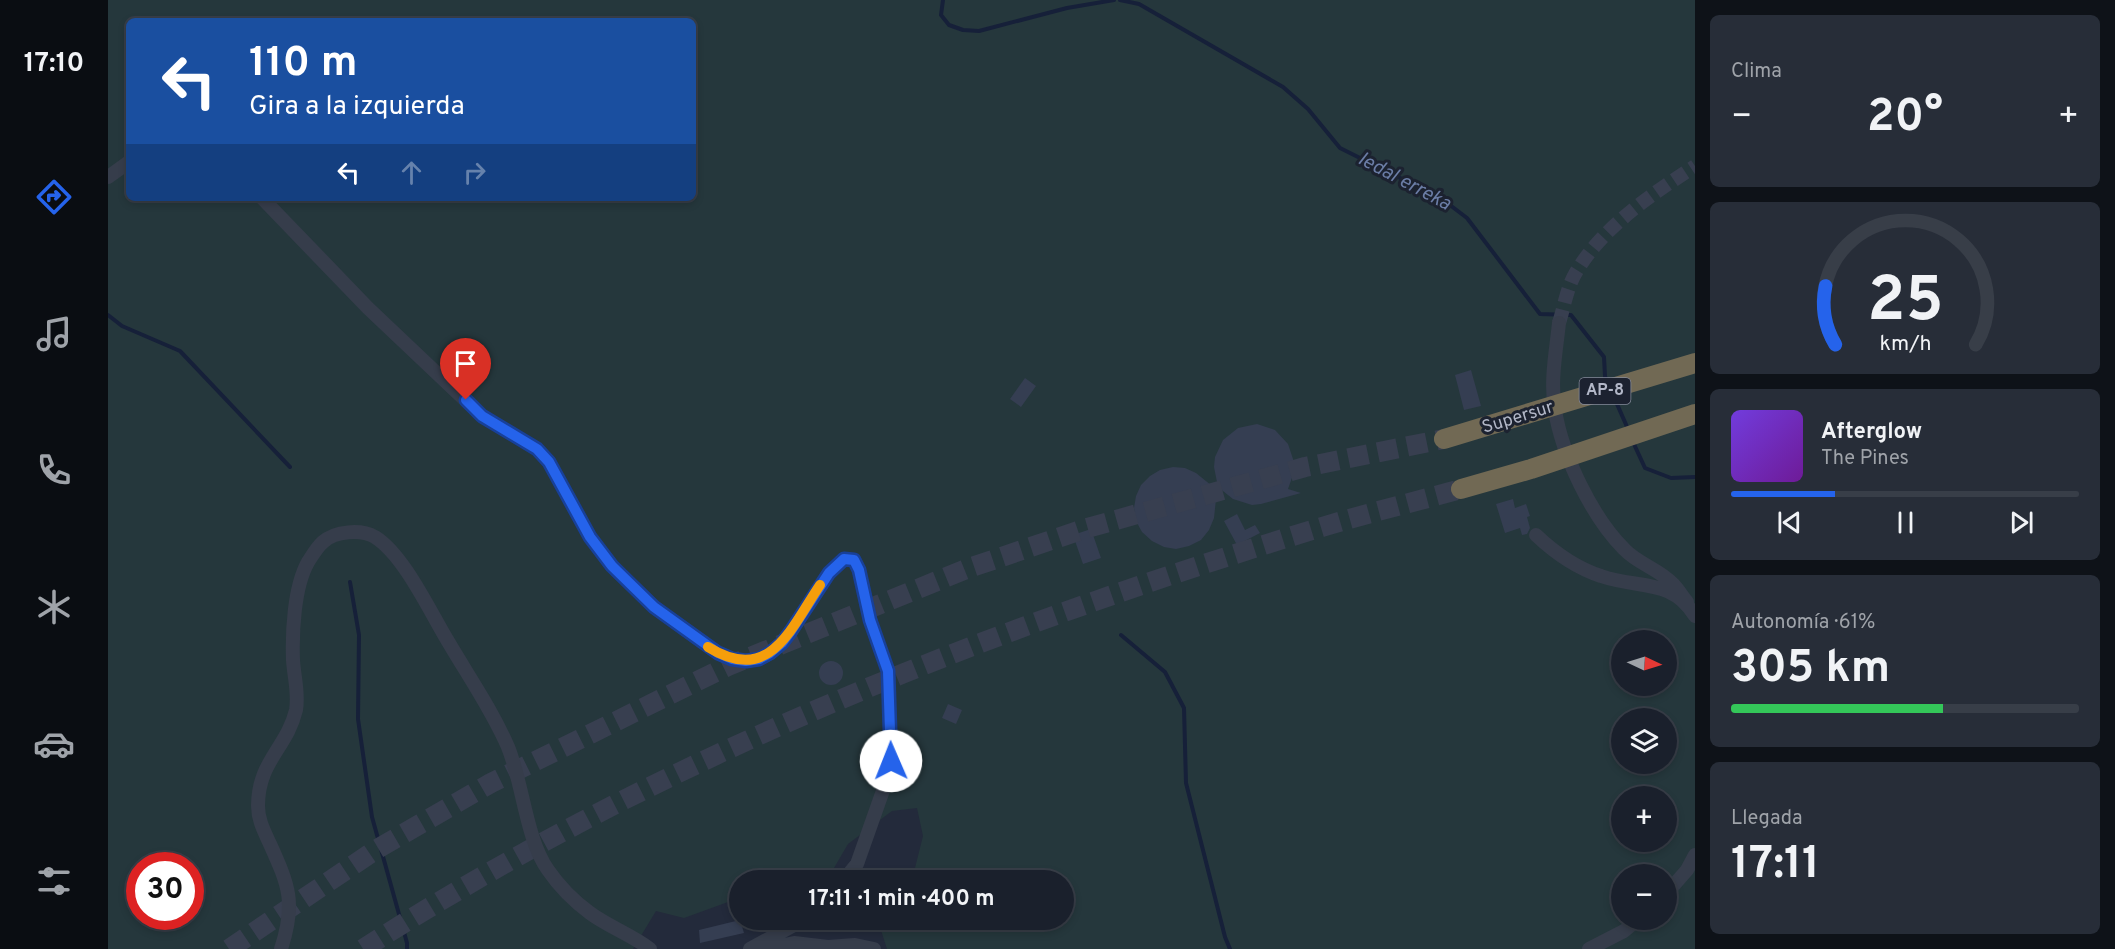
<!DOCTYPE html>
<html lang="es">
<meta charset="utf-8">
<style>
:root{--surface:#1a202c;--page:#272d38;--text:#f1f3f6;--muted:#9fa3a9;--line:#383e48;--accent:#2563eb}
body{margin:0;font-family:Overpass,sans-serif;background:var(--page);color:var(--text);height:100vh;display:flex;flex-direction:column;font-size:22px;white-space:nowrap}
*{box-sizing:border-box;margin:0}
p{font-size:20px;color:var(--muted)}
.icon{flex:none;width:33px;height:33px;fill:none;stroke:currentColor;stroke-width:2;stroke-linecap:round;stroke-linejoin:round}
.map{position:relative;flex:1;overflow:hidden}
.drawer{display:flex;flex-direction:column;gap:15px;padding:15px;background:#0e1218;width:420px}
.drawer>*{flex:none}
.guide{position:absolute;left:18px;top:18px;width:570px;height:183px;border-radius:9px;box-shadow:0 3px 9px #0003,0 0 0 2px var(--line);background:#1a4fa0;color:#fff;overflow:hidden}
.needle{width:39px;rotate:94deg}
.buttons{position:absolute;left:1503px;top:630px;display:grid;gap:12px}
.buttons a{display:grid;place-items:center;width:66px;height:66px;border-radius:50%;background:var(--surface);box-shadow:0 3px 9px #0003,0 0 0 2px var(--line);font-size:30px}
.speed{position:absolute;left:18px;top:852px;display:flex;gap:12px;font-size:30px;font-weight:700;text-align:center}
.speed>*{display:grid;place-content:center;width:78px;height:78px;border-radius:50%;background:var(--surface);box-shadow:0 3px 9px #0003,0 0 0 2px var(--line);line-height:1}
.speed .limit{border:9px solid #d22;background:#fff;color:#111}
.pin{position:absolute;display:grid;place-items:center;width:51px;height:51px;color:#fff;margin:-62px -26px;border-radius:50% 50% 50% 0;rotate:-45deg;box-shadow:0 0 6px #0007}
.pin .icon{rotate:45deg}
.me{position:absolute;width:66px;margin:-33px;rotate:359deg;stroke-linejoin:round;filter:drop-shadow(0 0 4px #0008)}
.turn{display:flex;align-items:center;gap:21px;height:126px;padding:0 24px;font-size:27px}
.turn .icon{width:78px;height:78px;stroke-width:2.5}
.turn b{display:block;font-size:42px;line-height:51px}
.lanes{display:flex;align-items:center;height:57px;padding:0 24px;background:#0003;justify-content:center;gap:30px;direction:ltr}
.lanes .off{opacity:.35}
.big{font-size:45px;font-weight:700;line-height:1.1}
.drawer .widget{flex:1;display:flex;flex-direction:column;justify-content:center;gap:9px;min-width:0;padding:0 21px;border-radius:9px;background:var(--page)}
.drawer .dial{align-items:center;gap:0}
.dial svg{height:156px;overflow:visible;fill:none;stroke:var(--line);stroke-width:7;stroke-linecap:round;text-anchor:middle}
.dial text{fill:var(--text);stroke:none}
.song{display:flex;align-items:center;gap:18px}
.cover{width:72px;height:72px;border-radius:9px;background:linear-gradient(135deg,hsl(260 70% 55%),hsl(280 70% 35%))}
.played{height:6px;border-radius:3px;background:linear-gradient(90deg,var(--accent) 30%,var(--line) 30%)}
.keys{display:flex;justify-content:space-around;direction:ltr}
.heat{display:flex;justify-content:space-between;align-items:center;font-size:33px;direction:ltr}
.charge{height:9px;border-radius:4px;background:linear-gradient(90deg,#34c759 61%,var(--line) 0)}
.trip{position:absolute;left:621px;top:870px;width:345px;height:60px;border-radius:30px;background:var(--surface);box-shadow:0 3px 9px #0003,0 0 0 2px var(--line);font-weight:700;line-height:60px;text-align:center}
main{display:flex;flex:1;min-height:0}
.dock{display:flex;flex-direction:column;width:108px;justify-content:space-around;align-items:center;background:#0a0d12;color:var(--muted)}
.dock .icon{width:42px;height:42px}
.dock .selected{color:var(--accent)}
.dock b{font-size:27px;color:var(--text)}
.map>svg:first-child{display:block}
.green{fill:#25373c;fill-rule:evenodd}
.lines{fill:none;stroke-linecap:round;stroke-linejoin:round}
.stream{stroke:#162039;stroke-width:4}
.building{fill:#353e52}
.minor-tunnel{stroke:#383f50;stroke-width:14;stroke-dasharray:14 7;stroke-linecap:butt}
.highway-tunnel{stroke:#383f50;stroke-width:20;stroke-dasharray:20 10;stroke-linecap:butt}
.minor{stroke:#363d4b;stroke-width:14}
.highway{stroke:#716954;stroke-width:20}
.route-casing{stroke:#184099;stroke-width:15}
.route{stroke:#2563eb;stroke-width:10}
.slow{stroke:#f59e0b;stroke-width:10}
.labels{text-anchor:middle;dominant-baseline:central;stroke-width:6;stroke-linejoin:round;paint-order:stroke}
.shield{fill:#1c2230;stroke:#858a9a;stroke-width:1.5}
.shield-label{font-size:16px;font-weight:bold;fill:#b2b7c7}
.street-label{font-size:18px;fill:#b2b7c7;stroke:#1c2230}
.water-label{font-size:20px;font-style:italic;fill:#6b7da6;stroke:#1c2230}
</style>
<main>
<nav class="dock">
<b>17:10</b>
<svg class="icon selected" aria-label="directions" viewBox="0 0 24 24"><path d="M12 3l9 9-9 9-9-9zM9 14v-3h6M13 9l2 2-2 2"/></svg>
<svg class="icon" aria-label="music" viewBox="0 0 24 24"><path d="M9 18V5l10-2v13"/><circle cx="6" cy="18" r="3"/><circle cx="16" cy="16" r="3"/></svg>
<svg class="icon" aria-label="phone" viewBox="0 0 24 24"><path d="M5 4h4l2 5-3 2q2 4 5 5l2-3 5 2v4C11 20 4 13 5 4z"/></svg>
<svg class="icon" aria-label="climate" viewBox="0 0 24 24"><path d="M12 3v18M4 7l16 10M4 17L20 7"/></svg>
<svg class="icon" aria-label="car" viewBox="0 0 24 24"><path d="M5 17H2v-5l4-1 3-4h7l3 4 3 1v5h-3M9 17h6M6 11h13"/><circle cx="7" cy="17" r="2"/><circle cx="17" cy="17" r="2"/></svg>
<svg class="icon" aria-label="filters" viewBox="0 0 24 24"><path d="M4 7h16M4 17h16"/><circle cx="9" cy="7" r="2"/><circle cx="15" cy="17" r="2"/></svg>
</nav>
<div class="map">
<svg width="1587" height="949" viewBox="0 0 1587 949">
<rect width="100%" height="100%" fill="#232a3b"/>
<!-- green -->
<path class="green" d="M0,0H1587V949H779L771,924L780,920H956V880H804L815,836L809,808L784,811L740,844L719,880H632L631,898L576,918L548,911L525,949H0ZM21,21H585V198H21ZM1514,640H1558V686H1514ZM1514,718H1558V764H1514ZM1514,796H1558V842H1514ZM32,866H82V916H32ZM1514,874H1558V920H1514Z"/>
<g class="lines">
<!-- stream -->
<path class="stream" d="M835,0L833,15L841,25L855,30L871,31L959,8L1006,0
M1012,0L1031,4L1175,87L1200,109L1232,148L1334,199L1359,218L1432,314L1463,315L1496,357L1497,376L1499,383
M0,315L14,326L72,351L182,467
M1505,395L1520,429
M1525,442L1537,468L1563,478L1587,477
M242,582L251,635L250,719L264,817L299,943V949
M1013,635L1057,672L1076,708L1078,783L1117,937L1122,949"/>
</g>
<!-- building -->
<path class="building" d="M1363,370L1373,406L1356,410L1347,375Z
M917,378L928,386L913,407L902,399Z
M1149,424L1167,430L1180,444L1186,462V472L1180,489L1193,493L1153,504L1144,505L1125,499L1110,487L1106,467L1107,457L1115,440L1130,428Z
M1065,467L1077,468L1088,473L1109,490L1106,518L1101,530L1093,540L1081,546L1068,549L1056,547L1044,541L1034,532L1028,521L1026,508L1028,496L1033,485L1042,476L1052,470Z
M1405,499L1407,508L1418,504L1422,516L1419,517L1422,528L1419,534L1414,535L1412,528L1397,533L1388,504Z
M1129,514L1137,530L1147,525L1152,533L1129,545L1116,521Z
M983,529L993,558L975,564L965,535Z
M711 673a12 12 0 1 1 24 0a12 12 0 1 1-24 0Z
M840,704L854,710L848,724L834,718Z
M632,920L636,933L592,943L591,930Z"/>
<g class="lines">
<!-- minor-tunnel -->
<path class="minor-tunnel" d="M1451,323C1456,307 1459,288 1467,274C1494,227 1543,195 1587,166"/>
<!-- highway-tunnel -->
<path class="highway-tunnel" d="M121,949L269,849L383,783L620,666L861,568L976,529L1197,467L1336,439
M255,949C548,760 881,628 1214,527C1260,513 1306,502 1353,489"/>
<!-- minor -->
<path class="minor" d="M0,177L21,162
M154,198L260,308L374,416L429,449L441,462L482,537L504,566L546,607L610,653L624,659L638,661L651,659L662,653L674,643L683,631L721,573L736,559L746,560L751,570L762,620L780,671L783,761L778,782L749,864L736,880
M1451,323C1448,352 1442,381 1447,410C1454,455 1484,517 1516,549C1530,564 1551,569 1565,584C1570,589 1574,596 1579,602
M1428,535C1447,553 1468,568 1493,576C1530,589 1564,578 1587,616
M1558,894L1579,870L1587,855
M173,949C188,903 181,886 162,844C156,831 150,820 150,806C150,761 179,748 188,710C191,693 186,677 185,660C184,632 186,587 200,562C204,556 209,547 215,542C227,531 253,529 267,537C296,555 322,612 341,643C361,677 384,710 400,747C415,784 418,839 440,870C451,886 467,902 482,913C501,927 524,935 542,949
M642,949L695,920
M659,949L686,943L720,947L747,945L766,949
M1481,949L1516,931L1529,920"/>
<!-- highway -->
<path class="highway" d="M1336,439L1587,363
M1353,489L1423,469L1587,414"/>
</g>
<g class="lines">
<defs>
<path id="route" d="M358,400L374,416L429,449L441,462L482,537L504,566L546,607L610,653L624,659L638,661L651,659L662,653L674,643L683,631L721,573L736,559L746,560L751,570L762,620L780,671L783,761"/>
</defs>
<!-- route casing -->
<use href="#route" class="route-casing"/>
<!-- route -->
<use href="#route" class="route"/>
<!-- slow -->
<path class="slow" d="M600,647C662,686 683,628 712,585"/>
</g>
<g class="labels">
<!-- shield labels -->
<rect class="shield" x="1471.5" y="378" width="51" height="26" rx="4.5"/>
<g class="shield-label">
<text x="1497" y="391">AP-8</text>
</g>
<!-- street labels -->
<g class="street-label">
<text transform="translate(1410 418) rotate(-17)">Supersur</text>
</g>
<!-- water labels -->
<g class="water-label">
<text transform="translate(1296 182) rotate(28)">Iedal erreka</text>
</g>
</g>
</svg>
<div class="buttons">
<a><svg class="needle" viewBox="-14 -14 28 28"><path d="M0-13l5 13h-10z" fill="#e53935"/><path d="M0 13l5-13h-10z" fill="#9fa3a9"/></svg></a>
<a><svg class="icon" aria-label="layers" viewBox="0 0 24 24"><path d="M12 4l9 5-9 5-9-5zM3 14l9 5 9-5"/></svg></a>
<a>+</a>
<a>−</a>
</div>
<div class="speed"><div class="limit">30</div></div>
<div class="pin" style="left:358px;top:400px;background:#d93025"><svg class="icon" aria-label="arrive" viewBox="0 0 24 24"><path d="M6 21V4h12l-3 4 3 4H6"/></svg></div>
<svg class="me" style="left:783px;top:761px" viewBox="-20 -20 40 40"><circle r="19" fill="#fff"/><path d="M0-13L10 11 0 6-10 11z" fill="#2563eb"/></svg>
<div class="trip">17:11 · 1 min · 400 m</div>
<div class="guide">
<div class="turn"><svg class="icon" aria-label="left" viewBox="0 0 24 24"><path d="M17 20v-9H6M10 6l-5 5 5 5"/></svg><div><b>110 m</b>Gira a la izquierda</div></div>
<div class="lanes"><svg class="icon" aria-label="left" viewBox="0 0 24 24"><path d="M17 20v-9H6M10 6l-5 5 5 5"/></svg><svg class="icon off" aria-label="ahead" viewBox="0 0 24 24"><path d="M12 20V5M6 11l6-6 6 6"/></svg><svg class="icon off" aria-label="right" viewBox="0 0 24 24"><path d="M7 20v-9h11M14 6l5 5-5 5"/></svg></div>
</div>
</div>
<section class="drawer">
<div class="widget"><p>Clima</p>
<div class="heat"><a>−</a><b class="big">20°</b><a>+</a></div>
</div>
<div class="widget dial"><svg viewBox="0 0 100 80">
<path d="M14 69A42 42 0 1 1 86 69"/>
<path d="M14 69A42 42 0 0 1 9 39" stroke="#2563eb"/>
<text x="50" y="56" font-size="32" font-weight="700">25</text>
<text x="50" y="72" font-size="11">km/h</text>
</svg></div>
<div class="widget">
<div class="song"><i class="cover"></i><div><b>Afterglow</b><p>The Pines</p></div></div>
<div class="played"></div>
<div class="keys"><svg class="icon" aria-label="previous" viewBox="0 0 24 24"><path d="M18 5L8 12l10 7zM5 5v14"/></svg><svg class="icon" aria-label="pause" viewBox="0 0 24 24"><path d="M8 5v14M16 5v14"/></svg><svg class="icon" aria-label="next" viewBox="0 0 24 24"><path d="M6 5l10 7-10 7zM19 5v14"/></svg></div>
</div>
<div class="widget"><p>Autonomía · 61%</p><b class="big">305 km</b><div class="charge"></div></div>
<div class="widget"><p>Llegada</p><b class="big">17:11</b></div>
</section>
</main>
